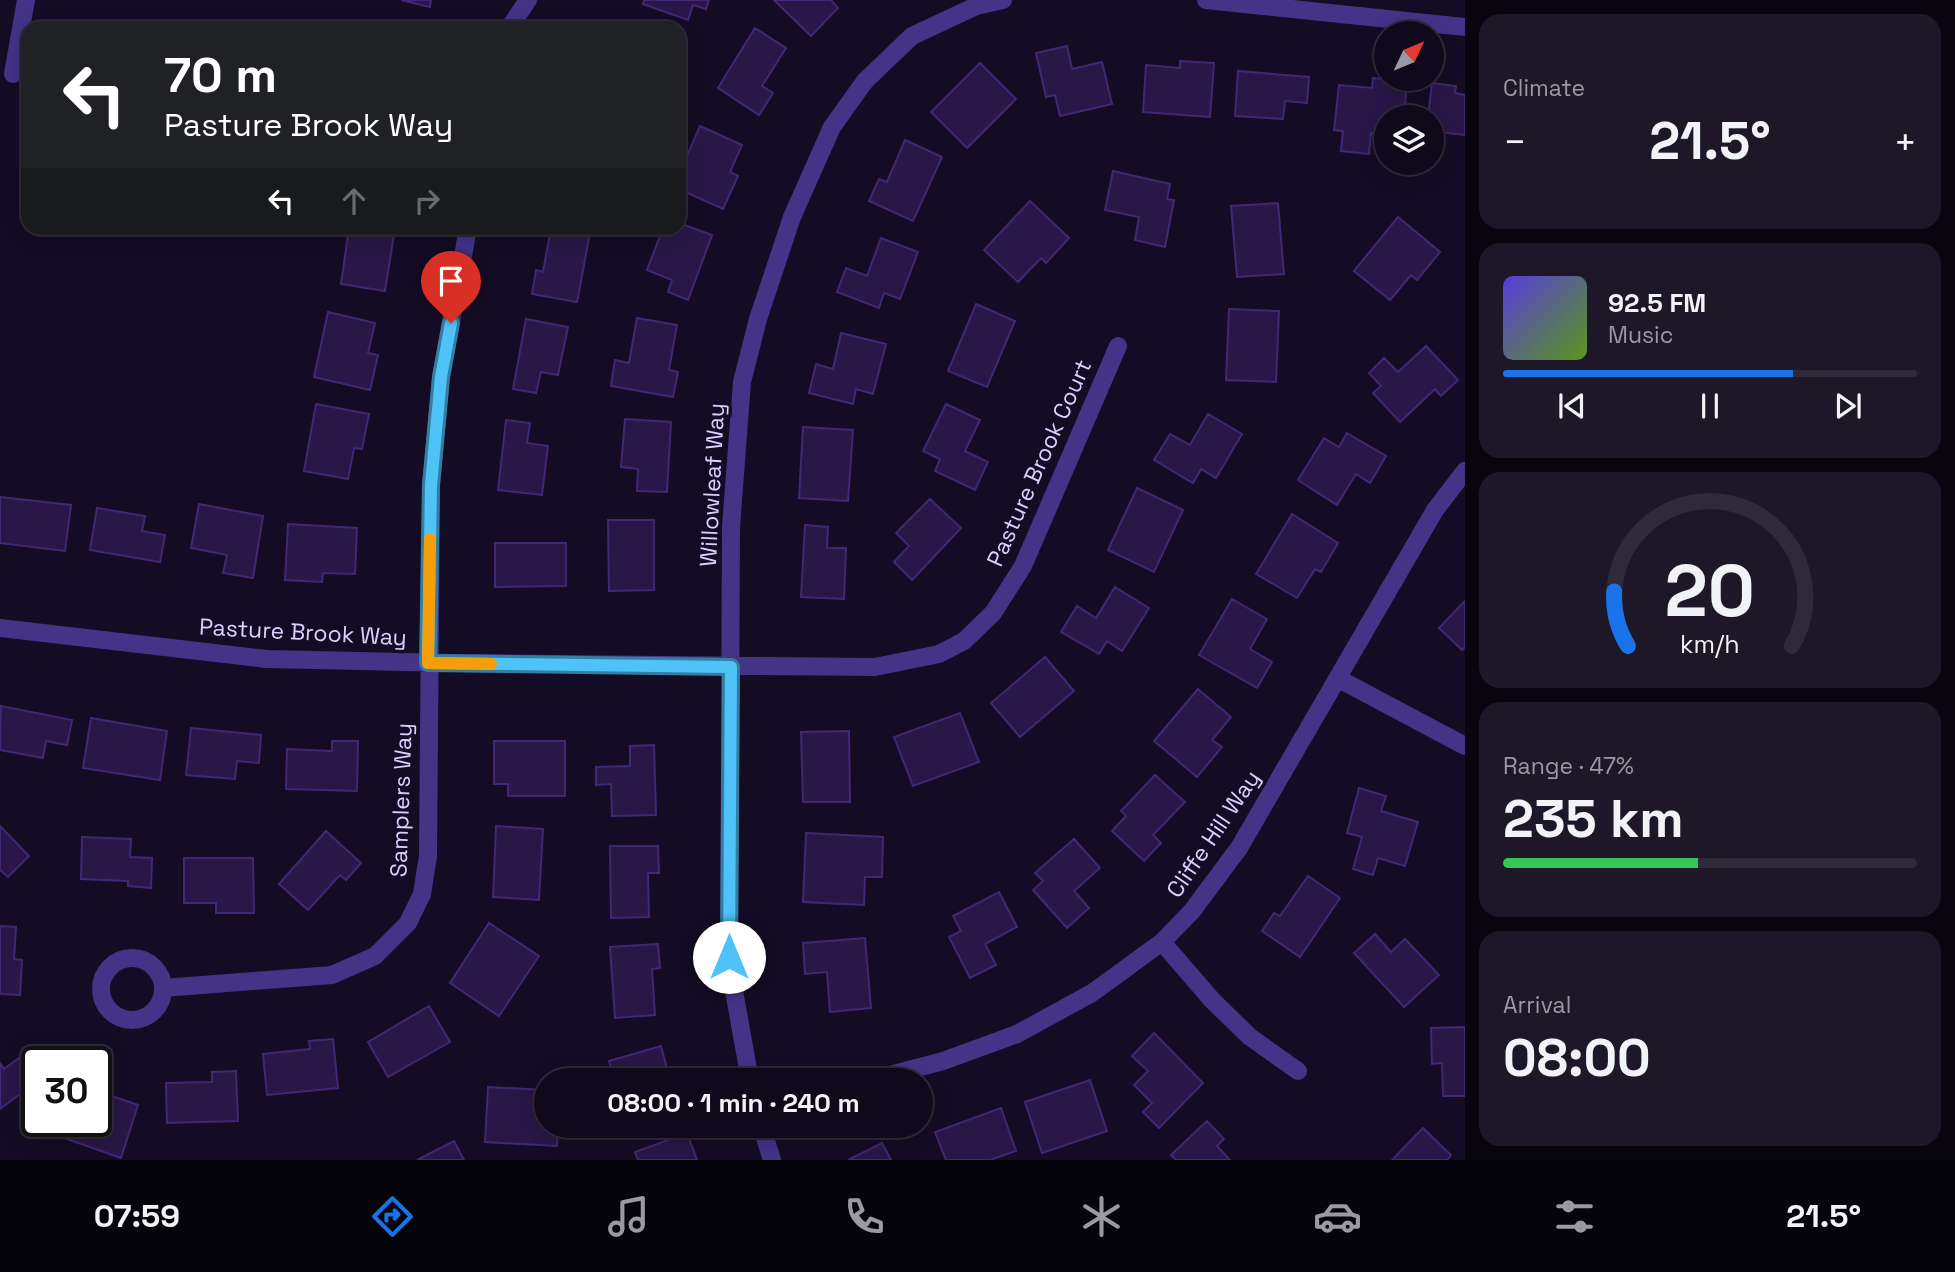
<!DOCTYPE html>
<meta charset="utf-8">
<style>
:root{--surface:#0f091b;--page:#1d1728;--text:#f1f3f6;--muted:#9b9aa3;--line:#2f2a3a;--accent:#1a73e8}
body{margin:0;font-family:"Space Grotesk",sans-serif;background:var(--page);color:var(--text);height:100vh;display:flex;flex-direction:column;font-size:26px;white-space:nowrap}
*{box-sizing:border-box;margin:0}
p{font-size:23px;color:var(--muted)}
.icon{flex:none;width:38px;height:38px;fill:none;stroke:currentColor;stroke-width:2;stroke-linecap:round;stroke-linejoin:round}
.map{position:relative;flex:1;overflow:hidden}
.drawer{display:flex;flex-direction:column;gap:14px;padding:14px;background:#08050f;width:490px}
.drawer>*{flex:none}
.guide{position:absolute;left:21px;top:21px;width:665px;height:214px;border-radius:21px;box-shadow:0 4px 18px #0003,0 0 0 2px var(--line);background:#202124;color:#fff;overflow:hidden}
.needle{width:46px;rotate:46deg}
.buttons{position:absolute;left:1374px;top:21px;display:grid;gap:14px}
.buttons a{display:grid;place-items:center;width:70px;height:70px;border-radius:50%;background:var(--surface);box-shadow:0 4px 18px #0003,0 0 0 2px var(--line);font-size:35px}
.speed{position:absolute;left:21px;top:1046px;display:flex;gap:14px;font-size:35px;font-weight:700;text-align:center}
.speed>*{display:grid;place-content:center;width:91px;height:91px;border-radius:50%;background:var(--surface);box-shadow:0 4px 18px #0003,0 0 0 2px var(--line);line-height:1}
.speed .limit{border:4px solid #111;border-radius:10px;background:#fff;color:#111}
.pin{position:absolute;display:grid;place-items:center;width:60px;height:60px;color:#fff;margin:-72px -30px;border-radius:50% 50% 50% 0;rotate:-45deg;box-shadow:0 0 7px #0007}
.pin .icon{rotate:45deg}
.me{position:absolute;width:77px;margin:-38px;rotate:0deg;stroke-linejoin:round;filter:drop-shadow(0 0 5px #0008)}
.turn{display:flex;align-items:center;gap:24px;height:147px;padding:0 28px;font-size:32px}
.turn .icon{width:91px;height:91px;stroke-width:2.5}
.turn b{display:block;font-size:49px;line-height:60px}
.lanes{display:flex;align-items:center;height:66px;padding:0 28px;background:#0003;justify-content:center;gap:35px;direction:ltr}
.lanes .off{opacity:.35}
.big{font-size:52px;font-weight:700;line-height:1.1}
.drawer .tile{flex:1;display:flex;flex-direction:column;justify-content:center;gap:10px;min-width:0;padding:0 24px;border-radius:21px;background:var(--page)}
.drawer .dial{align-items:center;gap:0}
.dial svg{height:182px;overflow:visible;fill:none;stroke:var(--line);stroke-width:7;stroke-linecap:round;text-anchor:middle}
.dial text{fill:var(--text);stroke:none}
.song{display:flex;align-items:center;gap:21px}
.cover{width:84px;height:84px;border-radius:10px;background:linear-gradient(135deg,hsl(250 70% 55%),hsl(90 70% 35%))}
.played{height:7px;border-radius:4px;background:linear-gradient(90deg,var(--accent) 70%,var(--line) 70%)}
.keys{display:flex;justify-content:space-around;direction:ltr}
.heat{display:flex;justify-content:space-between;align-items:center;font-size:38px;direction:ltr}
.charge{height:10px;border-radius:5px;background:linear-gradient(90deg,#34c759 47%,var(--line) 0)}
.trip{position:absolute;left:534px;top:1068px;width:399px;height:70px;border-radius:35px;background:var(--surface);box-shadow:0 4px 18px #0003,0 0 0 2px var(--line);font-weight:700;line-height:70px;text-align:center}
.menu{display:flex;height:112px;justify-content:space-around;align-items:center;background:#06040b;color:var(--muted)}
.menu .icon{width:49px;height:49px}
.menu .selected{color:var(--accent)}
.menu b{font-size:32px;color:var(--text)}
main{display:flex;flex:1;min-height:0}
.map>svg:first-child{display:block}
.building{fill:#281747;stroke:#422775;stroke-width:2}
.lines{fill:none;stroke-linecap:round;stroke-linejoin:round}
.minor{stroke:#433487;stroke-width:18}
.route-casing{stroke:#337fa1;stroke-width:18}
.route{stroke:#4fc3f7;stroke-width:12}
.slow{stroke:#f59e0b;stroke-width:12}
.labels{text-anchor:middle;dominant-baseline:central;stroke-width:7;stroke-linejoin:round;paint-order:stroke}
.street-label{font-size:23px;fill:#dcd0ff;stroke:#140c24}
</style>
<main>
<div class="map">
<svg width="1465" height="1160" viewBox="0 0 1465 1160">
<rect width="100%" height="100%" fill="#140c24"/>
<!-- building -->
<path class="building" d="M401,0H431L430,7Z
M644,0H709L706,9L693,5L688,20L643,4Z
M774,0H831L838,8L811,36Z
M384,24L407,28H383Z
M755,28L786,48L762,86L773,93L759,115L718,88Z
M1067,46L1072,69L1102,62L1112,104L1060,116L1055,95L1046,97L1036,53Z
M1180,61L1214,63L1210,117L1143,112L1146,65L1180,68Z
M980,63L1016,99L967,148L931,112Z
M1238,71L1309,77L1307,103L1285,101L1283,119L1235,116Z
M1373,78L1407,82L1404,117H1386V135L1371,133L1369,154L1341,151L1343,131L1334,130L1339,85L1372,88Z
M1432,83L1456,86L1455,93L1465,95V135L1432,131V117H1428Z
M700,126L742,145L730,172L738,176L723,209L679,189V174Z
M905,140L942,157L913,221L869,201L879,179L887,182Z
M1113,171L1170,184L1167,199L1174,200L1165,247L1135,240L1139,217L1105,210Z
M1030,201L1069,238L1046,263L1041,258L1018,282L984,250Z
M1278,203L1284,274L1237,277L1231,206Z
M1398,217L1440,252L1417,280L1411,275L1390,300L1354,271Z
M679,223L712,235L688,300L668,292L672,280L647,270L663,228H679Z
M349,228H395L385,291L341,284Z
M551,228L590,233L577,302L532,294L536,270L543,272Z
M881,238L918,252L900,299L884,293L879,308L837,292L846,268L867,276Z
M976,304L1015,321L987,387L948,371Z
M1229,309L1279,311L1276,382L1226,380Z
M328,312L375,323L368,353L378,355L370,390L314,377Z
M637,318L677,325L669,370L678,372L673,397L611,386L615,360L629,363Z
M526,319L568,327L558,375L541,372L536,393L513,389Z
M841,333L886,344L873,394L856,389L853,404L809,393L816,364L833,369Z
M1426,346L1458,380L1441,396L1435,389L1400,422L1373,393L1381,386L1369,373L1384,358L1398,372Z
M316,404L369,414L362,449L354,448L348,479L304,471Z
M946,404L980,420L965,451L988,462L975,490L935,471L940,459L923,451Z
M1208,414L1242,434L1216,478L1201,469L1193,483L1154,460L1170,434L1190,445Z
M625,419L671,422L667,492L637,491L638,469L621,467Z
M506,420L530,423L527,443L548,446L542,495L498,490Z
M803,427L853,430L848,501L799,498Z
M1347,433L1386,456L1370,483L1356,474L1337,505L1298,480L1324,438L1339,447Z
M1137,488L1183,510L1154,572L1108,550Z
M0,497L71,505L65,551L0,543Z
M930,499L961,528L912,580L894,562L909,546L896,533Z
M199,504L263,516L253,578L223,573L227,555L191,548Z
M97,508L145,516L142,531L165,535L160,562L90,550Z
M1292,514L1338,543L1321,572L1315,569L1297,598L1256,574Z
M608,520H654V590L609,591Z
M288,524L357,528L355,574L323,573L322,582L285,580Z
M805,525L828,527L827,548H846L844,599L801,597Z
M495,543H566V586L495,587Z
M1115,587L1149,608L1122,651L1107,641L1099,654L1061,632L1077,606L1096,618Z
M1232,599L1267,619L1250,649L1272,662L1257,688L1199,655Z
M1465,601V647L1462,650L1439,628Z
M1045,657L1074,691L1020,737L991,703Z
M1198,689L1231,717L1212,740L1222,747L1197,777L1154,741Z
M1,706L72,720L67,745L46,741L43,758L0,750Z
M960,713L979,762L913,786L894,737Z
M91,718L167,731L160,780L83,768Z
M191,728L261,735L259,763L237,761L235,779L186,775Z
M849,731L850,802H803L801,732Z
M332,741H358L357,791L286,789L287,749L332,751Z
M494,741H565V796H508V784H494Z
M654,745L656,815L612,816L611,784L596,785V767L630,766V746Z
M1155,775L1185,802L1153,835L1161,843L1144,861L1112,831L1126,816L1121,811Z
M1359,788L1386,796L1381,811L1418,822L1405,866L1378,858L1373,875L1353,869L1362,837L1347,833Z
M0,826L29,856L8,877L0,870Z
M496,826L543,829L539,900L493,897Z
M326,831L361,863L346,880L340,875L308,910L279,884Z
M806,833L883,837L882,877H865L864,905L803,902Z
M82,837L131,839L130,857L152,858L151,888L128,886V881L81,879Z
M1074,839L1100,868L1074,891L1089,908L1067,928L1033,890L1043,881L1035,873Z
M610,846H658L659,873H648L649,917L611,918Z
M184,858H253L254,913H216V903H184Z
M1308,876L1340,898L1300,957L1262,931L1274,913L1280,916Z
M999,892L1017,927L985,944L996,965L970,978L949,937L961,931L953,916Z
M489,923L539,956L499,1016L450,983Z
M0,926L16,927L14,959L22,960L20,995L0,994Z
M1375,934L1391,952L1405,939L1439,975L1404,1007L1354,953Z
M865,938L871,1008L830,1012L827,972L805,974L803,943Z
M658,944L660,968L652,969L655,1015L615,1018L610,947Z
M429,1006L450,1042L388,1077L368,1042Z
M1465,1027V1096H1443L1442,1063L1432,1064L1431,1028Z
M1154,1033L1203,1083L1159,1128L1143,1112L1152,1103L1134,1085L1148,1071L1132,1056Z
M333,1039L338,1088L267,1095L263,1054L310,1049L309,1041Z
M661,1046L670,1080H614L609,1061Z
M19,1058L36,1082L0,1109V1063L4,1069Z
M236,1071L238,1121L167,1123L166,1083L212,1082V1072Z
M1090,1080L1107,1131L1042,1153L1025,1102Z
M488,1087L546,1090V1125H558L557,1146L485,1142Z
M103,1093L138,1105L121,1158L55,1135L60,1122H96V1102L99,1103Z
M1001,1108L1016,1151L990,1160H946L935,1132Z
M1207,1121L1224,1139L1217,1146L1230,1160H1176L1171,1155Z
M1423,1128L1451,1155L1447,1160H1392Z
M687,1133L697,1160H638L635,1152Z
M454,1141L464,1160H417Z
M882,1143L891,1160H848Z"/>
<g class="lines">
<!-- minor -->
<path class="minor" d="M1206,0L1465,27
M509,28L528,0
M13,74L26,0
M0,628L267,659L453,663L875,667L939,654L964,641L993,613L1023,566L1118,346
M1339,679L1465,746
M1162,942L1212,1000L1250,1037L1298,1071
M101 989a31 31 0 1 1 62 0a31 31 0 1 1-62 0Z
M163,988L332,975L375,956L408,923L422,894L428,856L431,485L441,377L468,228
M750,1080L729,963L731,527L742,382L758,319L792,217L832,127L865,81L912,36L976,6L1003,0
M871,1080L943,1061L1017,1034L1092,993L1162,942L1192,911L1239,848L1435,510L1465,471
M761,1125L772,1160"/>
</g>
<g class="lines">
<defs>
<path id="route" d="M451,323L441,377L431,485L428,663L731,667L729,957"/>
</defs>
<!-- route casing -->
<use href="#route" class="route-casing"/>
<!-- route -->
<use href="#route" class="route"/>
<!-- slow -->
<path class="slow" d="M430,539L428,663L491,664"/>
</g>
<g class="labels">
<!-- street labels -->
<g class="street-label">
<text transform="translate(1039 463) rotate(-66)">Pasture Brook Court</text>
<text transform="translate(712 485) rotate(-87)">Willowleaf Way</text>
<text transform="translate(303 632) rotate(3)">Pasture Brook Way</text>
<text transform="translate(401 800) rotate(-88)">Samplers Way</text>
<text transform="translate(1213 834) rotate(-56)">Cliffe Hill Way</text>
</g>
</g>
</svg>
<div class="buttons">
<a><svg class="needle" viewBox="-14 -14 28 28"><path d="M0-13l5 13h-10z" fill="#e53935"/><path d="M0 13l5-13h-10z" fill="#9b9aa3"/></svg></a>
<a><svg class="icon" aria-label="layers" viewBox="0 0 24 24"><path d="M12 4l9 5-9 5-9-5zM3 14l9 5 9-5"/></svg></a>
</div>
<div class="speed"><div class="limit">30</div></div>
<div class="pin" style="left:451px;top:323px;background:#d93025"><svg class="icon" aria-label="arrive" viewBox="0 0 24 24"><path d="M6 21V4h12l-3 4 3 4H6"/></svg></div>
<svg class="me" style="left:729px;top:957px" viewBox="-20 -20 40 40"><circle r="19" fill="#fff"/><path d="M0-13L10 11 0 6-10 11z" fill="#4fc3f7"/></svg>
<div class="trip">08:00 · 1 min · 240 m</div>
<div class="guide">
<div class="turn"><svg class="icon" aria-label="left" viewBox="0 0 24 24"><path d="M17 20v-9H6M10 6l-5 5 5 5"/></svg><div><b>70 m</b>Pasture Brook Way</div></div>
<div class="lanes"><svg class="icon" aria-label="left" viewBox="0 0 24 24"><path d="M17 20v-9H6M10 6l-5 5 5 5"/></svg><svg class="icon off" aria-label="ahead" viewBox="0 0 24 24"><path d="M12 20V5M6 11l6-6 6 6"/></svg><svg class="icon off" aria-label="right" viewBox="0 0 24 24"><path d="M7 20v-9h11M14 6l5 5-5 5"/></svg></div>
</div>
</div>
<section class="drawer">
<div class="tile"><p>Climate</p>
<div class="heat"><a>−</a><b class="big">21.5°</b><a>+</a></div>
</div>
<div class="tile">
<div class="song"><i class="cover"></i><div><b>92.5 FM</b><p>Music</p></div></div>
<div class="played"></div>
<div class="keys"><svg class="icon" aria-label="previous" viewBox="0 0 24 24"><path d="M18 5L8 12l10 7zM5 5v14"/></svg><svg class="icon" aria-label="pause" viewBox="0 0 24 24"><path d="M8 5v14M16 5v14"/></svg><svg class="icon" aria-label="next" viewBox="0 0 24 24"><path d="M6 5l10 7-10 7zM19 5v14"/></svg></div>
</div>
<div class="tile dial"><svg viewBox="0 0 100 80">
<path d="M14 69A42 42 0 1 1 86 69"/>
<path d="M14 69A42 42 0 0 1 8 45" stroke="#1a73e8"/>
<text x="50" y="56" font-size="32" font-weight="700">20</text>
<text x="50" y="72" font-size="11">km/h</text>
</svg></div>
<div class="tile"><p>Range · 47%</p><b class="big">235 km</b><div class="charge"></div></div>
<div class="tile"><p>Arrival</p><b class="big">08:00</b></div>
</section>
</main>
<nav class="menu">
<b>07:59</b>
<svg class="icon selected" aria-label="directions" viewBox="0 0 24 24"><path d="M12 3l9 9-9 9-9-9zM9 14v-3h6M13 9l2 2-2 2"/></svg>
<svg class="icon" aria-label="music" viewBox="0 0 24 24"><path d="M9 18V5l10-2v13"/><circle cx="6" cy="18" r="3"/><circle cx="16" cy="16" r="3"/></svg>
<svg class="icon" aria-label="phone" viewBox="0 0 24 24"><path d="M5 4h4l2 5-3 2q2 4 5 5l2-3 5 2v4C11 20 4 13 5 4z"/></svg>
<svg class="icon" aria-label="climate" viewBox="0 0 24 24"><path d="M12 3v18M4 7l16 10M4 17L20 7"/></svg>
<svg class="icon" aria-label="car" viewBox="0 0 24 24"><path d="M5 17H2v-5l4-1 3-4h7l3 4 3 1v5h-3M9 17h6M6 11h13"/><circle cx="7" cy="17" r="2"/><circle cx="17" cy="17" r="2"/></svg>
<svg class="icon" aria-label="filters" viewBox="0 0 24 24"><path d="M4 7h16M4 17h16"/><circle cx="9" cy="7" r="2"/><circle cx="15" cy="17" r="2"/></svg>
<b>21.5°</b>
</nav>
